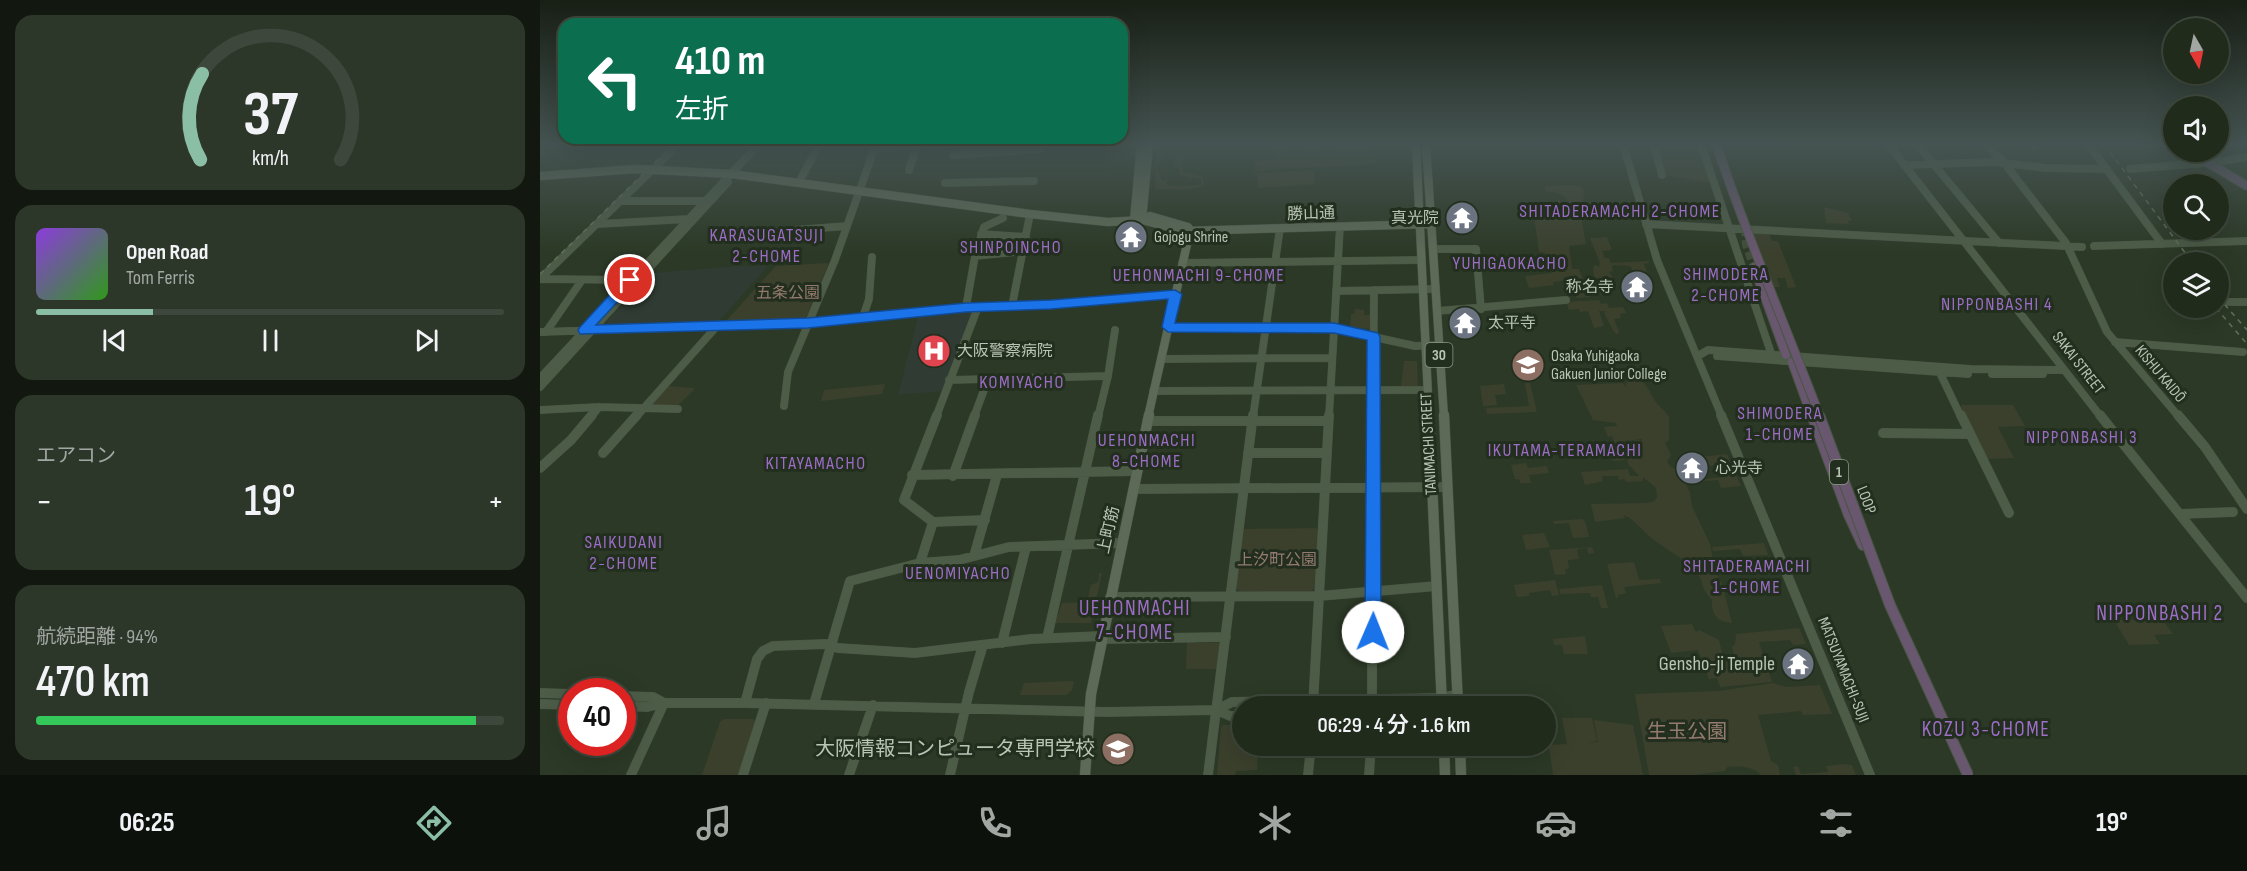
<!DOCTYPE html>
<html lang="ja">
<meta charset="utf-8">
<style>
:root{--surface:#212b1c;--page:#2d3729;--text:#f1f3f6;--muted:#a2a7a3;--line:#3e473b;--accent:#8abfa5}
body{margin:0;font-family:"Sofia Sans Condensed","Noto Sans JP",sans-serif;background:var(--page);color:var(--text);height:100vh;display:flex;flex-direction:column;font-size:22px;white-space:nowrap}
*{box-sizing:border-box;margin:0}
p{font-size:20px;color:var(--muted)}
.icon{flex:none;width:33px;height:33px;fill:none;stroke:currentColor;stroke-width:2;stroke-linecap:round;stroke-linejoin:round}
.map{position:relative;flex:1;overflow:hidden}
.details{display:flex;flex-direction:column;gap:15px;padding:15px;background:#12180f;width:540px}
.details>*{flex:none}
.banner{position:absolute;left:18px;top:18px;width:570px;height:126px;border-radius:18px;box-shadow:0 6px 24px #0002,0 0 0 2px var(--line);background:#0b6e4f;color:#fff;overflow:hidden}
.needle{width:39px;rotate:171deg}
.controls{position:absolute;left:1623px;top:18px;display:grid;gap:12px}
.controls a{display:grid;place-items:center;width:66px;height:66px;border-radius:50%;background:var(--surface);box-shadow:0 6px 24px #0002,0 0 0 2px var(--line);font-size:30px}
.speed{position:absolute;left:18px;top:678px;display:flex;gap:12px;font-size:30px;font-weight:700;text-align:center}
.speed>*{display:grid;place-content:center;width:78px;height:78px;border-radius:50%;background:var(--surface);box-shadow:0 6px 24px #0002,0 0 0 2px var(--line);line-height:1}
.speed .limit{border:9px solid #d22;background:#fff;color:#111}
.pin{position:absolute;display:grid;place-items:center;width:51px;height:51px;color:#fff;margin:-26px;border:3px solid #fff;border-radius:50%;box-shadow:0 2px 6px #0007}
.me{position:absolute;width:66px;margin:-33px;rotate:1deg;stroke-linejoin:round;filter:drop-shadow(0 0 4px #0008)}
.turn{display:flex;align-items:center;gap:21px;height:126px;padding:0 18px;font-size:27px}
.turn .icon{width:78px;height:78px;stroke-width:2.5}
.turn b{display:block;font-size:42px;line-height:51px}
.big{font-size:45px;font-weight:600;line-height:1.1}
.details .tile{flex:1;display:flex;flex-direction:column;justify-content:center;gap:9px;min-width:0;padding:0 21px;border-radius:18px;background:var(--page)}
.details .dial{align-items:center;gap:0}
.dial svg{height:156px;overflow:visible;fill:none;stroke:var(--line);stroke-width:7;stroke-linecap:round;text-anchor:middle}
.dial text{fill:var(--text);stroke:none}
.song{display:flex;align-items:center;gap:18px}
.cover{width:72px;height:72px;border-radius:9px;background:linear-gradient(135deg,hsl(270 70% 55%),hsl(110 70% 35%))}
.played{height:6px;border-radius:3px;background:linear-gradient(90deg,var(--accent) 25%,var(--line) 25%)}
.keys{display:flex;justify-content:space-around;direction:ltr}
.heat{display:flex;justify-content:space-between;align-items:center;font-size:33px;direction:ltr}
.charge{height:9px;border-radius:4px;background:linear-gradient(90deg,#34c759 94%,var(--line) 0)}
.trip{position:absolute;left:692px;top:696px;width:324px;height:60px;border-radius:30px;background:var(--surface);box-shadow:0 6px 24px #0002,0 0 0 2px var(--line);font-weight:600;line-height:60px;text-align:center}
.tab-bar{display:flex;height:96px;justify-content:space-around;align-items:center;background:#0d110b;color:var(--muted)}
.tab-bar .icon{width:42px;height:42px}
.tab-bar .selected{color:var(--accent)}
.tab-bar b{font-size:27px;color:var(--text)}
main{display:flex;flex:1;min-height:0}
.map>svg:first-child{display:block}
.medical{fill:#303c33}
.green{fill:#3b402d}
.lines{fill:none;stroke-linecap:round;stroke-linejoin:round}
.stream{stroke:#23361a;stroke-width:1.5}
.highway-tunnel{stroke:#414e3b;stroke-width:8;stroke-dasharray:8 4;stroke-linecap:butt}
.secondary-far1-casing{stroke:#4a5645;stroke-width:8}
.secondary-casing{stroke:#4a5645;stroke-width:10}
.primary-far1-casing{stroke:#4a5645;stroke-width:9}
.primary-casing{stroke:#4a5645;stroke-width:11}
.highway-far1-casing{stroke:#495544;stroke-width:10}
.highway-casing{stroke:#495544;stroke-width:12}
.secondary-far1{stroke:#4d5c47;stroke-width:7}
.secondary{stroke:#4d5c47;stroke-width:9}
.primary-far1{stroke:#5d6a57;stroke-width:8}
.primary{stroke:#5d6a57;stroke-width:10}
.highway-far1{stroke:#68576f;stroke-width:8}
.highway{stroke:#68576f;stroke-width:10}
.rail{stroke:#62705b;stroke-width:1.5;stroke-dasharray:5 5;stroke-linecap:butt}
.highway-bridge-far1-casing{stroke:#495544;stroke-width:10;stroke-linecap:butt}
.highway-bridge-casing{stroke:#495544;stroke-width:12;stroke-linecap:butt}
.highway-bridge-far1{stroke:#68576f;stroke-width:8}
.highway-bridge{stroke:#68576f;stroke-width:10}
.route{fill:#1a73e8;stroke:#114b97;stroke-width:1.5}
.labels{text-anchor:middle;dominant-baseline:central;stroke-width:6;stroke-linejoin:round;paint-order:stroke}
.shield{fill:#232f1e;stroke:#8c9887;stroke-width:1.5}
.shield-label{font-size:15px;font-weight:bold;fill:#b9c5b4}
.street-label{font-size:16px;fill:#b9c5b4;stroke:#232f1e}
.poi-label{font-size:16px;fill:#b9c5b4;stroke:#232f1e;text-anchor:start}
.park-label{font-size:16px;fill:#947a6e;stroke:#232f1e}
.neighbourhood-label{font-size:18px;letter-spacing:1.5px;fill:#9d6dc8;stroke:#232f1e}
.near-poi-label{font-size:20px;fill:#b9c5b4;stroke:#232f1e;text-anchor:end}
.near-park-label{font-size:20px;fill:#947a6e;stroke:#232f1e}
.near-neighbourhood-label{font-size:21px;letter-spacing:1.5px;fill:#9d6dc8;stroke:#232f1e}
</style>
<main>
<section class="details">
<div class="tile dial"><svg viewBox="0 0 100 80">
<path d="M14 69A42 42 0 1 1 86 69"/>
<path d="M14 69A42 42 0 0 1 15 25" stroke="#8abfa5"/>
<text x="50" y="56" font-size="32" font-weight="700">37</text>
<text x="50" y="72" font-size="11">km/h</text>
</svg></div>
<div class="tile">
<div class="song"><i class="cover"></i><div><b>Open Road</b><p>Tom Ferris</p></div></div>
<div class="played"></div>
<div class="keys"><svg class="icon" aria-label="previous" viewBox="0 0 24 24"><path d="M18 5L8 12l10 7zM5 5v14"/></svg><svg class="icon" aria-label="pause" viewBox="0 0 24 24"><path d="M8 5v14M16 5v14"/></svg><svg class="icon" aria-label="next" viewBox="0 0 24 24"><path d="M6 5l10 7-10 7zM19 5v14"/></svg></div>
</div>
<div class="tile"><p>エアコン</p>
<div class="heat"><a>−</a><b class="big">19°</b><a>+</a></div>
</div>
<div class="tile"><p>航続距離 · 94%</p><b class="big">470 km</b><div class="charge"></div></div>
</section>
<div class="map">
<svg width="1707" height="775" viewBox="0 0 1707 775">
<rect width="100%" height="100%" fill="#2c3926"/>
<!-- medical -->
<path class="medical" d="M202,266H228L178,322L66,325V322L112,273Z
M433,311L402,391L358,395L378,317Z"/>
<!-- green -->
<path class="green" d="M616,144H620L625,151L617,168L622,181L630,180L626,183L628,186L661,185V179L640,175V170L633,166L637,155L647,158V160L642,162L643,172L663,177L665,186L644,190L615,189Z
M734,144H745L746,151L762,150L761,144L778,145L780,152L793,151L792,145L789,144L832,145L837,164L715,171L714,161L734,159Z
M1121,145L1159,148L1170,181L1168,183L1126,175L1117,147Z
M774,170L775,184L718,188L717,173Z
M1030,185L1039,186L1044,190L1042,222L1046,244L1029,246L1032,269H1039L1050,297L1037,298L1027,280L1013,282L1014,285L989,288L985,276L1012,273L1005,253L999,252L994,217H1009L992,215L986,207L993,205L996,213H1009L1019,199L1022,205L1026,206L1029,202C1022,192 1018,193 1007,192L1004,189L1006,186Z
M1284,207L1308,213L1312,221H1308L1309,224L1286,223Z
M1211,232L1229,233L1232,241H1238L1256,287L1248,288L1245,278H1237L1240,287H1233Z
M1067,237L1072,250L1062,251L1065,258H1069L1071,263L1108,261L1109,263L1104,264L1108,275H1095L1090,266L1074,265L1072,267L1073,271L1069,272L1075,281L1072,286L1067,278H1064L1070,289L1069,292L1061,295L1056,288L1053,268L1055,265L1059,267L1060,263L1050,238Z
M287,263L288,265L267,316L264,319L186,321L236,266Z
M1059,300L1061,304L1067,303L1069,308L1083,307L1086,313L1080,314L1081,318L1074,319L1079,332L1077,334L1074,332L1064,313L1066,311H1059L1064,326L1054,328L1048,311L1040,312L1039,309L1029,310L1026,302Z
M815,309L824,310V315H830L829,329L810,327L811,314H814Z
M864,361H877L878,386H861Z
M1089,377C1106,378 1108,390 1116,402C1120,407 1125,411 1129,417V440L1125,443L1131,455L1127,462L1131,467L1141,472L1150,493L1152,506L1170,544L1175,571L1182,584L1192,623C1178,622 1171,615 1172,600C1161,588 1165,587 1159,576C1149,559 1123,549 1109,536C1100,528 1095,520 1084,515L1085,518L1055,522L1051,504L1107,503L1114,501L1117,497L1116,488L1103,477V481L1087,482L1084,479L1079,480L1078,476H1062L1063,481L1045,485L1041,472L1088,469L1090,476H1099L1088,464L1087,456L1098,451L1092,453L1091,449L1083,450L1084,460L1073,461L1071,456L1060,457V459L1037,458L1035,450H1038V446L1100,440L1101,442L1102,439L1074,442L1072,436L1068,437L1064,427L1077,426L1076,423L1053,420L1036,385L1083,383L1085,387Z
M985,383H990L997,412L947,414L946,408L989,406Z
M345,384L342,394L281,401L284,390Z
M964,384L966,394L955,395L957,405L943,406L940,386Z
M128,386L154,388L153,391L137,406H111Z
M1422,405H1473L1485,426L1458,427L1474,458L1447,459L1421,407Z
M1187,454L1201,486L1181,488L1178,480L1155,482L1154,480L1185,477V474L1188,473L1184,465L1162,466L1159,457Z
M986,463L988,468L1007,466L1009,473L989,475L991,483H980L979,479H975L971,465Z
M1042,519L1045,521L1049,537L1033,538L1029,523L1014,524L1013,521Z
M776,528L779,531L774,588L771,591H699L696,588L702,531L705,529Z
M1004,533L1010,547L986,550L982,535Z
M1224,543L1228,555L1203,556L1200,549L1173,551L1172,547Z
M1052,547L1054,553L1048,554L1047,548L1037,549L1039,559L1028,560L1029,569H1025L1026,574L1015,575L1009,550Z
M1094,562L1099,580L1120,579L1121,583L1084,587L1086,593L1078,595V598H1076L1067,564Z
M559,573H562L551,623H515L522,603L547,602L551,585L558,582Z
M1015,580L1019,595L1012,596L1010,590L989,593V596L977,597L974,585Z
M1062,585L1068,608H1061L1058,597H1051L1050,593L1020,594L1019,589Z
M1622,619L1633,634L1614,635L1620,644L1589,645L1574,620Z
M1152,624L1156,632L1159,630L1179,640L1183,656H1194L1192,646L1195,645L1196,634L1259,628L1266,644L1253,645L1250,640L1219,642L1232,682L1180,687L1177,678L1169,679L1158,650L1131,653L1121,626Z
M1045,636L1048,654H1024L1022,645H1014L1013,639Z
M647,642H680L678,669H646Z
M530,681L534,682L532,690L526,695H480L484,683Z
M1233,683L1246,687L1280,685L1292,714L1263,715L1261,711L1218,715L1231,761L1238,765L1240,775H1221C1214,766 1198,766 1187,767L1185,771L1154,775H1109L1095,694L1179,691Z
M972,697L978,700L979,706H935L934,699Z
M1022,718H1052L1057,741L1047,743L1058,742L1054,720L1093,725L1103,775H1013L1009,745L1027,744Z
M184,719H213L216,722L199,775H162L180,722Z
M683,725H702V746H718L717,770L696,771L695,775H677L681,727Z
M1303,764L1312,765L1316,775H1256L1253,767L1258,766L1261,774L1288,772L1286,766Z"/>
<g class="lines">
<!-- stream -->
<path class="stream" d="M657,642H679L681,644"/>
<!-- highway-tunnel -->
<path class="highway-tunnel" d="M1205,228L1206,245L1214,267"/>
<defs>
<path id="secondary-far1" d="M1083,144L1117,260L1182,417
M1113,144L1122,175
M1161,144L1232,356
M1348,144L1561,417
M1377,144L1459,243
M1445,144L1462,160L1526,243L1567,332L1639,417
M1493,144L1495,147
M1548,144L1622,244
M335,149L389,144
M413,155L502,149
M1364,165L1454,162L1506,168L1567,169
M1590,169L1677,162L1707,157
M369,170L377,145
M261,178L280,144
M405,183L494,181
M80,201H164
M58,224L148,219
M1106,224L1542,247
M242,231L307,226
M441,234L486,237
M1554,246L1707,241
M893,249H936L941,309
M435,256L484,251
M642,263L882,260
M0,279L139,144
M0,279L90,280
M796,291L895,289
M1678,302H1707
M472,306L490,214
M426,307L435,256L444,227L463,218
M897,311L1026,300
M323,317L329,299L332,257
M628,327L793,328L875,346L899,345
M0,332L268,323L426,307L524,304L635,294
M6,332L42,280
M1575,342L1703,352
M1158,356L1168,350L1431,369L1524,370
M1177,356L1428,374
M621,359L792,358
M1399,371L1421,417
M1452,374H1503
M0,378L219,144
M409,380L568,376
M0,387L188,182
M613,391L888,390
M244,406L248,372L295,260L336,144
M0,410L59,407L138,409
M51,417L59,407
M96,417L177,326
M396,417L438,307
M434,417L448,379
M558,417L568,376L575,330
M713,417L740,228
M789,417L800,226
M833,417L834,290"/>
<path id="secondary" d="M1181,415L1330,775
M1421,415L1469,513
M1560,415L1707,598
M1638,415L1665,447L1707,509
M607,421H788
M1343,433L1429,434
M63,453L97,415
M708,453H786
M0,468L31,440L52,415
M372,475L597,471
M413,476L435,415
M594,489L907,487
M1640,514L1693,512
M393,522L445,520
M434,556L457,475
M380,563L393,522L364,500L397,415
M570,597L779,596L897,586
M507,638L558,415
M561,639L686,637
M462,643L486,547
M0,693L32,694
M82,696L113,697L124,703
M832,699L833,415
M205,703L217,659L223,651L233,646L286,644L298,648L375,653L491,639L562,636
M0,704L32,705
M274,704L310,581L380,563L419,560L469,547L581,543
M82,706L107,707L124,703H205L566,712L677,710L690,716H702
M773,706L789,415
M677,710L692,702L901,698L918,694
M91,775L124,703
M203,775L226,703
M309,775L333,705
M410,775L429,692L443,645
M668,775L713,415
M768,775L771,746
M829,775L831,746"/>
<path id="primary-far1" d="M876,144L889,417
M886,144L904,417
M0,176L95,169L192,174L490,214L568,222L602,220L644,231L892,224
M610,216L648,227L650,231
M602,220L609,144
M594,221L601,144
M608,417L650,231"/>
<path id="primary" d="M889,415L902,706
M904,415L918,706
M904,746L905,775
M920,746L921,775
M545,775L551,694L609,415"/>
<path id="highway-far1" d="M1176,144L1183,164
M1214,267L1246,355
M1252,362L1272,417"/>
<path id="highway" d="M1272,415L1309,515L1323,545"/>
</defs>
<!-- secondary-far1 casing -->
<use href="#secondary-far1" class="secondary-far1-casing"/>
<!-- secondary casing -->
<use href="#secondary" class="secondary-casing"/>
<!-- primary-far1 casing -->
<use href="#primary-far1" class="primary-far1-casing"/>
<!-- primary casing -->
<use href="#primary" class="primary-casing"/>
<!-- highway-far1 casing -->
<use href="#highway-far1" class="highway-far1-casing"/>
<!-- highway casing -->
<use href="#highway" class="highway-casing"/>
<!-- secondary-far1 -->
<use href="#secondary-far1" class="secondary-far1"/>
<!-- secondary -->
<use href="#secondary" class="secondary"/>
<!-- primary-far1 -->
<use href="#primary-far1" class="primary-far1"/>
<!-- primary -->
<use href="#primary" class="primary"/>
<!-- highway-far1 -->
<use href="#highway-far1" class="highway-far1"/>
<!-- highway -->
<use href="#highway" class="highway"/>
<!-- rail -->
<path class="rail" d="M1564,144L1652,262
M0,274L134,144
M1678,297L1707,330
M1676,308L1707,344"/>
<defs>
<path id="highway-bridge-far1" d="M1650,152L1707,186
M1183,164C1212,249 1248,332 1280,417"/>
<path id="highway-bridge" d="M1279,415L1350,605L1428,775"/>
</defs>
<!-- highway-bridge-far1 casing -->
<use href="#highway-bridge-far1" class="highway-bridge-far1-casing"/>
<!-- highway-bridge casing -->
<use href="#highway-bridge" class="highway-bridge-casing"/>
<!-- highway-bridge-far1 -->
<use href="#highway-bridge-far1" class="highway-bridge-far1"/>
<!-- highway-bridge -->
<use href="#highway-bridge" class="highway-bridge"/>
</g>
<!-- sky -->
<linearGradient id="sky" x2="0" y2="1"><stop stop-color="#181f15"/><stop offset="0.57" stop-color="#455452"/><stop offset="1" stop-color="#455452" stop-opacity="0"/></linearGradient>
<rect width="1707" height="253" fill="url(#sky)"/>
<!-- route -->
<path class="route" d="M90,276L97,280L95,283L56,325L268,318L426,303L511,300L635,290L642,294L635,323H794L838,333L840,337L841,632L839,637L833,639L827,637L825,632L827,340L794,333L628,332L622,327L628,299L511,309L426,312L268,328L40,334L38,330L40,327L86,277Z"/>
<!-- icons -->
<defs>
<symbol id="temple-disc" viewBox="-11 -11 22 22"><circle r="9.5" fill="#6b7280" stroke="#232f1e"/><path d="M0-6L5-2H3V0L6.5 2.5H4V6H1.5V3h-3V6H-4V2.5H-6.5L-3 0V-2H-5Z" fill="#fff"/></symbol>
<symbol id="hospital-disc" viewBox="-11 -11 22 22"><circle r="9.5" fill="#e0444e" stroke="#232f1e"/><path d="M-5-5h3v3.5h4V-5h3V5h-3V1.5h-4V5h-3Z" fill="#fff"/></symbol>
<symbol id="university-disc" viewBox="-11 -11 22 22"><circle r="9.5" fill="#8d6e63" stroke="#232f1e"/><path d="M0-5L7-2L0 1L-7-2ZM-4 1L0 2.5L4 1V4Q0 6-4 4Z" fill="#fff"/></symbol>
</defs>
<g fill-rule="evenodd">
<use href="#temple-disc" x="903" y="199" width="38" height="38"/>
<use href="#temple-disc" x="572" y="218" width="38" height="38"/>
<use href="#temple-disc" x="1078" y="268" width="38" height="38"/>
<use href="#temple-disc" x="906" y="304" width="38" height="38"/>
<use href="#hospital-disc" x="375" y="332" width="38" height="38"/>
<use href="#university-disc" x="969" y="346" width="38" height="38"/>
<use href="#temple-disc" x="1133" y="449" width="38" height="38"/>
<use href="#temple-disc" x="1239" y="645" width="38" height="38"/>
<use href="#university-disc" x="559" y="730" width="38" height="38"/>
</g>
<g class="labels">
<!-- shield labels -->
<g class="shield">
<rect x="885.5" y="343" width="27" height="24" rx="4.5"/>
<rect x="1290" y="460" width="18" height="24" rx="4.5"/>
</g>
<g class="shield-label">
<text x="899" y="355">30</text>
<text x="1299" y="472">1</text>
</g>
<!-- street labels -->
<g class="street-label">
<text transform="translate(771 214) rotate(-2)">勝山通</text>
<text transform="translate(1538 363) rotate(52)">SAKAI STREET</text>
<text transform="translate(1620 374) rotate(50)">KISHU KAIDŌ</text>
<text transform="translate(889 444) rotate(-93)">TANIMACHI STREET</text>
<text transform="translate(1326 500) rotate(69)">LOOP</text>
<text transform="translate(569 530) rotate(-77)">上町筋</text>
<text transform="translate(1303 670) rotate(68)">MATSUYAMACHI-SUJI</text>
</g>
<!-- poi labels -->
<g class="poi-label">
<text x="899" y="218" text-anchor="end">真光院</text>
<text x="614" y="237">Gojogu Shrine</text>
<text x="1074" y="287" text-anchor="end">称名寺</text>
<text x="948" y="323">太平寺</text>
<text x="417" y="351">大阪警察病院</text>
<text x="1011" y="356">Osaka Yuhigaoka<tspan x="1011" dy="18">Gakuen Junior College</tspan></text>
<text x="1175" y="468">心光寺</text>
</g>
<!-- park labels -->
<g class="park-label">
<text x="248" y="293">五条公園</text>
<text x="737" y="560">上汐町公園</text>
</g>
<!-- neighbourhood labels -->
<g class="neighbourhood-label">
<text x="1080" y="211">SHITADERAMACHI 2-CHOME</text>
<text x="227" y="235">KARASUGATSUJI<tspan x="227" dy="21">2-CHOME</tspan></text>
<text x="471" y="247">SHINPOINCHO</text>
<text x="970" y="263">YUHIGAOKACHO</text>
<text x="1186" y="274">SHIMODERA<tspan x="1186" dy="21">2-CHOME</tspan></text>
<text x="659" y="275">UEHONMACHI 9-CHOME</text>
<text x="1457" y="304">NIPPONBASHI 4</text>
<text x="482" y="382">KOMIYACHO</text>
<text x="1240" y="413">SHIMODERA<tspan x="1240" dy="21">1-CHOME</tspan></text>
<text x="1542" y="437">NIPPONBASHI 3</text>
<text x="607" y="440">UEHONMACHI<tspan x="607" dy="21">8-CHOME</tspan></text>
<text x="1025" y="450">IKUTAMA-TERAMACHI</text>
<text x="276" y="463">KITAYAMACHO</text>
<text x="84" y="542">SAIKUDANI<tspan x="84" dy="21">2-CHOME</tspan></text>
<text x="1207" y="566">SHITADERAMACHI<tspan x="1207" dy="21">1-CHOME</tspan></text>
<text x="418" y="573">UENOMIYACHO</text>
</g>
<!-- near-poi labels -->
<g class="near-poi-label">
<text x="1235" y="664">Gensho-ji Temple</text>
<text x="555" y="749">大阪情報コンピュータ専門学校</text>
</g>
<!-- near-park labels -->
<g class="near-park-label">
<text x="1147" y="732">生玉公園</text>
</g>
<!-- near-neighbourhood labels -->
<g class="near-neighbourhood-label">
<text x="595" y="608">UEHONMACHI<tspan x="595" dy="24">7-CHOME</tspan></text>
<text x="1620" y="613">NIPPONBASHI 2</text>
<text x="1446" y="729">KOZU 3-CHOME</text>
</g>
</g>
</svg>
<div class="controls">
<a><svg class="needle" viewBox="-14 -14 28 28"><path d="M0-13l5 13h-10z" fill="#e53935"/><path d="M0 13l5-13h-10z" fill="#a2a7a3"/></svg></a>
<a><svg class="icon" aria-label="sound" viewBox="0 0 24 24"><path d="M4 9h4l5-4v14l-5-4H4zM17 9q2 3 0 6"/></svg></a>
<a><svg class="icon" aria-label="search" viewBox="0 0 24 24"><circle cx="10" cy="10" r="6"/><path d="M15 15l6 6"/></svg></a>
<a><svg class="icon" aria-label="layers" viewBox="0 0 24 24"><path d="M12 4l9 5-9 5-9-5zM3 14l9 5 9-5"/></svg></a>
</div>
<div class="speed"><div class="limit">40</div></div>
<div class="pin" style="left:90px;top:280px;background:#d93025"><svg class="icon" aria-label="arrive" viewBox="0 0 24 24"><path d="M6 21V4h12l-3 4 3 4H6"/></svg></div>
<svg class="me" style="left:833px;top:632px" viewBox="-20 -20 40 40"><circle r="19" fill="#fff"/><path d="M0-13L10 11 0 6-10 11z" fill="#1a73e8"/></svg>
<div class="trip">06:29 · 4 分 · 1.6 km</div>
<div class="banner">
<div class="turn"><svg class="icon" aria-label="left" viewBox="0 0 24 24"><path d="M17 20v-9H6M10 6l-5 5 5 5"/></svg><div><b>410 m</b>左折</div></div>
</div>
</div>
</main>
<nav class="tab-bar">
<b>06:25</b>
<svg class="icon selected" aria-label="directions" viewBox="0 0 24 24"><path d="M12 3l9 9-9 9-9-9zM9 14v-3h6M13 9l2 2-2 2"/></svg>
<svg class="icon" aria-label="music" viewBox="0 0 24 24"><path d="M9 18V5l10-2v13"/><circle cx="6" cy="18" r="3"/><circle cx="16" cy="16" r="3"/></svg>
<svg class="icon" aria-label="phone" viewBox="0 0 24 24"><path d="M5 4h4l2 5-3 2q2 4 5 5l2-3 5 2v4C11 20 4 13 5 4z"/></svg>
<svg class="icon" aria-label="climate" viewBox="0 0 24 24"><path d="M12 3v18M4 7l16 10M4 17L20 7"/></svg>
<svg class="icon" aria-label="car" viewBox="0 0 24 24"><path d="M5 17H2v-5l4-1 3-4h7l3 4 3 1v5h-3M9 17h6M6 11h13"/><circle cx="7" cy="17" r="2"/><circle cx="17" cy="17" r="2"/></svg>
<svg class="icon" aria-label="filters" viewBox="0 0 24 24"><path d="M4 7h16M4 17h16"/><circle cx="9" cy="7" r="2"/><circle cx="15" cy="17" r="2"/></svg>
<b>19°</b>
</nav>
